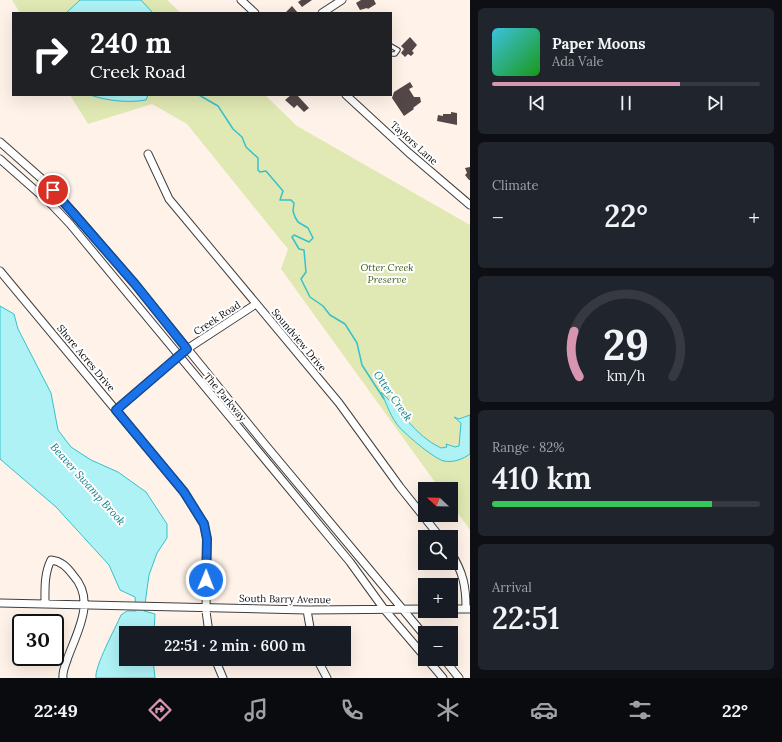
<!DOCTYPE html>
<meta charset="utf-8">
<style>
:root{--surface:#171b24;--page:#20242c;--text:#f1f3f6;--muted:#9ea1a6;--line:#363941;--accent:#d895b0}
body{margin:0;font-family:Lora,serif;background:var(--page);color:var(--text);height:100vh;display:flex;flex-direction:column;font-size:15px;white-space:nowrap}
*{box-sizing:border-box;margin:0}
p{font-size:13px;color:var(--muted)}
.icon{flex:none;width:22px;height:22px;fill:none;stroke:currentColor;stroke-width:2;stroke-linecap:round;stroke-linejoin:round}
.map{position:relative;flex:1;overflow:hidden}
.panel{display:flex;flex-direction:column;gap:8px;padding:8px;background:#0d0f14;width:312px}
.panel>*{flex:none}
.banner{position:absolute;left:12px;top:12px;width:380px;height:84px;border-radius:0px;box-shadow:0 4px 16px #0002;background:#202124;color:#fff;overflow:hidden}
.needle{width:26px;rotate:292deg}
.controls{position:absolute;left:418px;top:482px;display:grid;gap:8px}
.controls a{display:grid;place-items:center;width:40px;height:40px;border-radius:0px;background:var(--surface);box-shadow:0 4px 16px #0002;font-size:20px}
.speed{position:absolute;left:12px;top:614px;display:flex;gap:8px;font-size:20px;font-weight:700;text-align:center}
.speed>*{display:grid;place-content:center;width:52px;height:52px;border-radius:50%;background:var(--surface);box-shadow:0 4px 16px #0002;line-height:1}
.speed .limit{border:2px solid #111;border-radius:6px;background:#fff;color:#111}
.pin{position:absolute;display:grid;place-items:center;width:34px;height:34px;color:#fff;margin:-17px;border:2px solid #fff;border-radius:50%;box-shadow:0 1px 4px #0007}
.me{position:absolute;width:44px;margin:-22px;rotate:1deg;stroke-linejoin:round;filter:drop-shadow(0 0 3px #0008)}
.turn{display:flex;align-items:center;gap:14px;height:84px;padding:0 12px;font-size:18px}
.turn .icon{width:52px;height:52px;stroke-width:2.5}
.turn b{display:block;font-size:28px;line-height:34px}
.big{font-size:30px;font-weight:600;line-height:1.1}
.panel .card{flex:1;display:flex;flex-direction:column;justify-content:center;gap:6px;min-width:0;padding:0 14px;border-radius:6px;background:var(--page)}
.panel .dial{align-items:center;gap:0}
.dial svg{height:104px;overflow:visible;fill:none;stroke:var(--line);stroke-width:7;stroke-linecap:round;text-anchor:middle}
.dial text{fill:var(--text);stroke:none}
.song{display:flex;align-items:center;gap:12px}
.cover{width:48px;height:48px;border-radius:6px;background:linear-gradient(135deg,hsl(190 70% 55%),hsl(120 70% 35%))}
.played{height:4px;border-radius:2px;background:linear-gradient(90deg,var(--accent) 70%,var(--line) 70%)}
.keys{display:flex;justify-content:space-around;direction:ltr}
.heat{display:flex;justify-content:space-between;align-items:center;font-size:22px;direction:ltr}
.charge{height:6px;border-radius:3px;background:linear-gradient(90deg,#34c759 82%,var(--line) 0)}
.trip{position:absolute;left:119px;top:626px;width:232px;height:40px;border-radius:0px;background:var(--surface);box-shadow:0 4px 16px #0002;font-weight:600;line-height:40px;text-align:center}
.tab-bar{display:flex;height:64px;justify-content:space-around;align-items:center;background:#090b0e;color:var(--muted)}
.tab-bar .icon{width:28px;height:28px}
.tab-bar .on{color:var(--accent)}
.tab-bar b{font-size:18px;color:var(--text)}
main{display:flex;flex:1;min-height:0}
.map>svg:first-child{display:block}
.green{fill:#e0e8b3}
.water{fill:#aef2f6;stroke:#35c1cd}
.lines{fill:none;stroke-linecap:round;stroke-linejoin:round}
.stream{stroke:#35c1cd;stroke-width:1.5}
.building{fill:#534847}
.service-casing{stroke:#3e3e3e;stroke-width:5.5}
.minor-casing{stroke:#3e3e3e;stroke-width:9}
.service{stroke:#fff;stroke-width:3.5}
.minor{stroke:#fff;stroke-width:7}
.route-casing{stroke:#114b97;stroke-width:10}
.route{stroke:#1a73e8;stroke-width:7}
.labels{text-anchor:middle;dominant-baseline:central;stroke-width:4;stroke-linejoin:round;paint-order:stroke}
.street-label{font-size:10px;fill:#0b0b0b;stroke:#fff}
.park-label{font-size:10px;font-style:italic;fill:#41621c;stroke:#fff}
.water-label{font-size:11px;font-style:italic;fill:#15808e;stroke:#fff}
</style>
<main>
<div class="map">
<svg width="470" height="678" viewBox="0 0 470 678">
<rect width="100%" height="100%" fill="#fff3e9"/>
<!-- green -->
<path class="green" d="M12,0H167L181,13H20Z
M70,95H265L297,126L470,225V530L451,504V489H440L281,269L288,249L187,124L152,104L88,124Z"/>
<!-- water -->
<path class="water" d="M80,0H141L153,13H66Z
M90,95H148L146,100C128,103 108,101 90,95Z
M0,306L14,314L18,329L51,393L58,430L71,447L91,460L118,472L146,492L167,524V538L157,553L149,575L144,611L155,614L154,633H126V659H153L155,678H96C94,667 116,627 121,615L127,611H136L135,597L120,590L109,565L56,507L0,459Z
M381,392C401,410 415,436 441,448L447,447L446,444L455,447L459,446L461,423L454,417L459,419L470,415V454C463,459 453,463 444,461C434,459 401,431 396,423C389,413 386,402 381,392Z"/>
<g class="lines">
<!-- stream -->
<path class="stream" d="M199,95L218,106L233,129L242,137L246,147L258,158V170L260,172L266,171L283,191L280,200H291L294,203L293,211L295,217L298,222L308,228L313,238L309,242L294,235L292,237L299,249L304,250L306,272L301,279L310,297L323,306L330,315L345,324L357,343L362,365L384,399"/>
</g>
<!-- building -->
<path class="building" d="M301,0H312L302,7L298,2Z
M361,0H374L376,4L368,9L367,8L360,10L356,3Z
M292,6L298,13H285Z
M410,37L417,45L412,51L414,53L411,56L408,54L405,57L401,53L404,49L401,46Z
M410,82L413,87L409,89L414,97H420L421,102L413,108L414,109L404,116L392,98L394,92Z
M291,95H297L309,108L304,112L297,105L294,108L285,100Z
M451,112L457,113V125L437,121L438,115L443,116V114H451Z
M470,167V180H469L465,175L467,173L465,168Z"/>
<g class="lines">
<defs>
<path id="service" d="M391,46L398,50L395,54H391"/>
<path id="minor" d="M241,0L255,13
M322,13L342,0
M346,95L409,153L470,205
M0,142L42,179L73,212L135,284L263,442L425,636
M148,154L169,199L339,403L400,487L440,537
M0,159L52,205L70,224L350,562L384,609L425,657
M0,271L184,492L204,524L207,539L206,611L209,633
M116,410L187,349L256,304
M451,553C463,572 466,586 466,608
M0,603L307,610L425,609
M45,604C45,589 44,574 51,560C61,561 67,567 73,575C96,600 78,630 68,657C66,664 62,671 63,678
M451,609H470
M307,610L311,633
M215,659L223,678
M317,659L327,678
M427,659L443,678
M444,659L459,678"/>
</defs>
<!-- service casing -->
<use href="#service" class="service-casing"/>
<!-- minor casing -->
<use href="#minor" class="minor-casing"/>
<!-- service -->
<use href="#service" class="service"/>
<!-- minor -->
<use href="#minor" class="minor"/>
</g>
<g class="lines">
<defs>
<path id="route" d="M53,190L135,284L187,349L116,410L184,492L204,524L207,539L206,580"/>
</defs>
<!-- route casing -->
<use href="#route" class="route-casing"/>
<!-- route -->
<use href="#route" class="route"/>
</g>
<g class="labels">
<!-- street labels -->
<g class="street-label">
<text transform="translate(414 143) rotate(42)">Taylors Lane</text>
<text transform="translate(217 318) rotate(-33)">Creek Road</text>
<text transform="translate(299 340) rotate(50)">Soundview Drive</text>
<text transform="translate(86 358) rotate(50)">Shore Acres Drive</text>
<text transform="translate(225 397) rotate(50)">The Parkway</text>
<text transform="translate(285 599) rotate(1)">South Barry Avenue</text>
</g>
<!-- park labels -->
<g class="park-label">
<text x="387" y="267">Otter Creek<tspan x="387" dy="12">Preserve</tspan></text>
</g>
<!-- water labels -->
<g class="water-label">
<text transform="translate(393 396) rotate(55)">Otter Creek</text>
<text transform="translate(88 484) rotate(48)">Beaver Swamp Brook</text>
</g>
</g>
</svg>
<div class="controls">
<a><svg class="needle" viewBox="-14 -14 28 28"><path d="M0-13l5 13h-10z" fill="#e53935"/><path d="M0 13l5-13h-10z" fill="#9ea1a6"/></svg></a>
<a><svg class="icon" aria-label="search" viewBox="0 0 24 24"><circle cx="10" cy="10" r="6"/><path d="M15 15l6 6"/></svg></a>
<a>+</a>
<a>−</a>
</div>
<div class="speed"><div class="limit">30</div></div>
<div class="pin" style="left:53px;top:190px;background:#d93025"><svg class="icon" aria-label="arrive" viewBox="0 0 24 24"><path d="M6 21V4h12l-3 4 3 4H6"/></svg></div>
<svg class="me" style="left:206px;top:580px" viewBox="-20 -20 40 40"><circle r="17" fill="#1a73e8" stroke="#fff" stroke-width="3"/><path d="M0-11L8 9 0 5-8 9z" fill="#fff"/></svg>
<div class="trip">22:51 · 2 min · 600 m</div>
<div class="banner">
<div class="turn"><svg class="icon" aria-label="right" viewBox="0 0 24 24"><path d="M7 20v-9h11M14 6l5 5-5 5"/></svg><div><b>240 m</b>Creek Road</div></div>
</div>
</div>
<section class="panel">
<div class="card">
<div class="song"><i class="cover"></i><div><b>Paper Moons</b><p>Ada Vale</p></div></div>
<div class="played"></div>
<div class="keys"><svg class="icon" aria-label="previous" viewBox="0 0 24 24"><path d="M18 5L8 12l10 7zM5 5v14"/></svg><svg class="icon" aria-label="pause" viewBox="0 0 24 24"><path d="M8 5v14M16 5v14"/></svg><svg class="icon" aria-label="next" viewBox="0 0 24 24"><path d="M6 5l10 7-10 7zM19 5v14"/></svg></div>
</div>
<div class="card"><p>Climate</p>
<div class="heat"><a>−</a><b class="big">22°</b><a>+</a></div>
</div>
<div class="card dial"><svg viewBox="0 0 100 80">
<path d="M14 69A42 42 0 1 1 86 69"/>
<path d="M14 69A42 42 0 0 1 10 34" stroke="#d895b0"/>
<text x="50" y="56" font-size="32" font-weight="700">29</text>
<text x="50" y="72" font-size="11">km/h</text>
</svg></div>
<div class="card"><p>Range · 82%</p><b class="big">410 km</b><div class="charge"></div></div>
<div class="card"><p>Arrival</p><b class="big">22:51</b></div>
</section>
</main>
<nav class="tab-bar">
<b>22:49</b>
<svg class="icon on" aria-label="directions" viewBox="0 0 24 24"><path d="M12 3l9 9-9 9-9-9zM9 14v-3h6M13 9l2 2-2 2"/></svg>
<svg class="icon" aria-label="music" viewBox="0 0 24 24"><path d="M9 18V5l10-2v13"/><circle cx="6" cy="18" r="3"/><circle cx="16" cy="16" r="3"/></svg>
<svg class="icon" aria-label="phone" viewBox="0 0 24 24"><path d="M5 4h4l2 5-3 2q2 4 5 5l2-3 5 2v4C11 20 4 13 5 4z"/></svg>
<svg class="icon" aria-label="climate" viewBox="0 0 24 24"><path d="M12 3v18M4 7l16 10M4 17L20 7"/></svg>
<svg class="icon" aria-label="car" viewBox="0 0 24 24"><path d="M5 17H2v-5l4-1 3-4h7l3 4 3 1v5h-3M9 17h6M6 11h13"/><circle cx="7" cy="17" r="2"/><circle cx="17" cy="17" r="2"/></svg>
<svg class="icon" aria-label="filters" viewBox="0 0 24 24"><path d="M4 7h16M4 17h16"/><circle cx="9" cy="7" r="2"/><circle cx="15" cy="17" r="2"/></svg>
<b>22°</b>
</nav>
